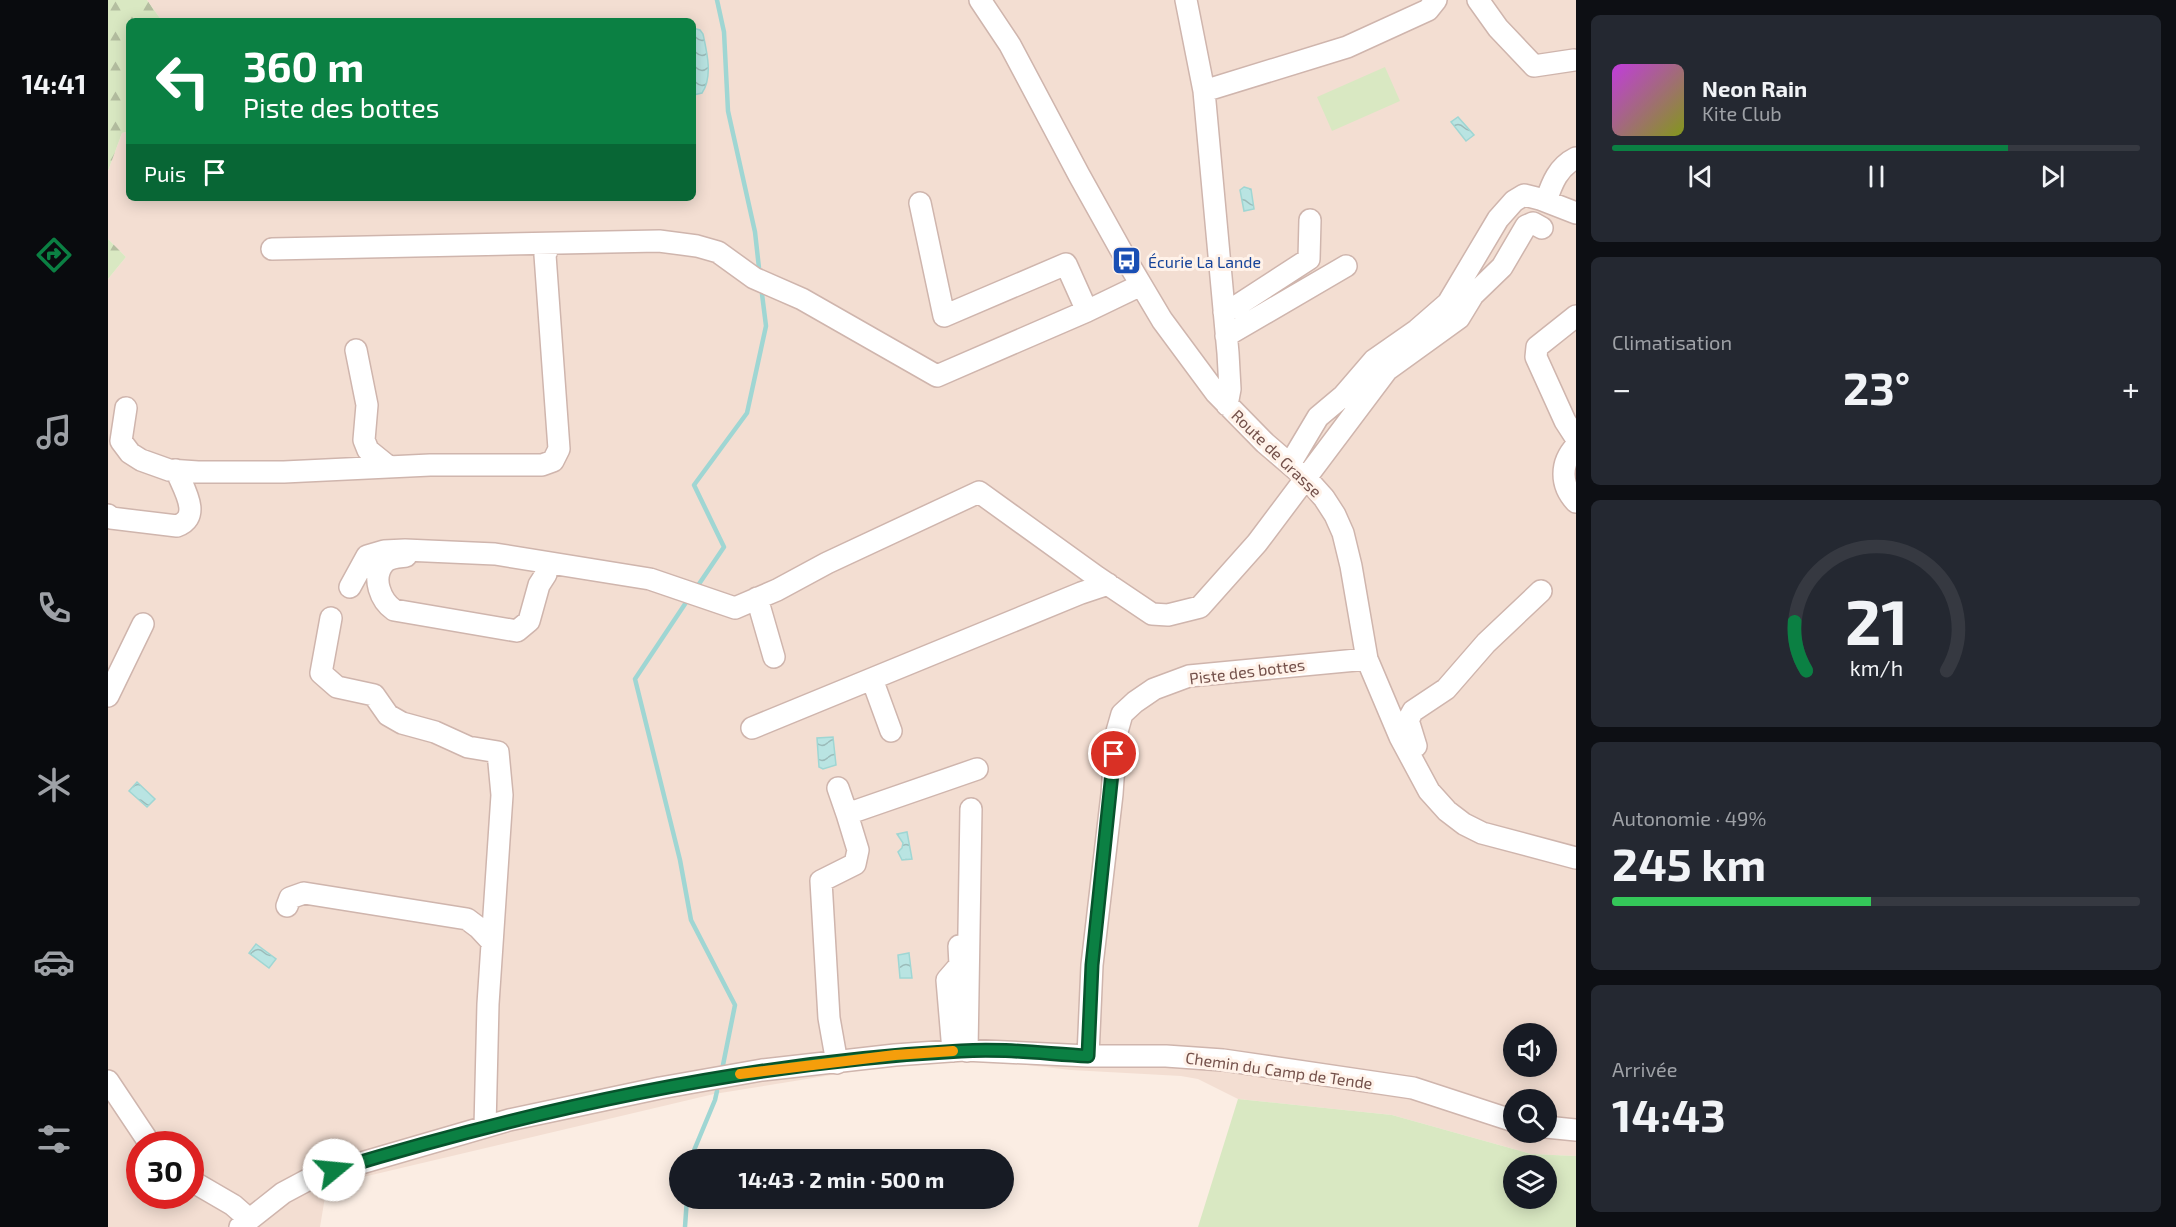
<!DOCTYPE html>
<html lang="fr">
<meta charset="utf-8">
<style>
:root{--surface:#171b24;--page:#242831;--text:#f1f3f6;--muted:#9ea1a6;--line:#363941;--accent:#0b8043}
body{margin:0;font-family:"Exo 2",sans-serif;background:var(--page);color:var(--text);height:100vh;display:flex;flex-direction:column;font-size:22px;white-space:nowrap}
*{box-sizing:border-box;margin:0}
p{font-size:20px;color:var(--muted)}
.icon{flex:none;width:33px;height:33px;fill:none;stroke:currentColor;stroke-width:2;stroke-linecap:round;stroke-linejoin:round}
.map{position:relative;flex:1;overflow:hidden}
.panel{display:flex;flex-direction:column;gap:15px;padding:15px;background:#0d0f14;width:600px}
.panel>*{flex:none}
.guide{position:absolute;left:18px;top:18px;width:570px;height:183px;border-radius:9px;box-shadow:0 3px 15px #0003;background:#0b8043;color:#fff;overflow:hidden}
.controls{position:absolute;left:1395px;top:1023px;display:grid;gap:12px}
.controls a{display:grid;place-items:center;width:54px;height:54px;border-radius:50%;background:var(--surface);box-shadow:0 3px 15px #0003;font-size:30px}
.speed{position:absolute;left:18px;top:1131px;display:flex;gap:12px;font-size:30px;font-weight:700;text-align:center}
.speed>*{display:grid;place-content:center;width:78px;height:78px;border-radius:50%;background:var(--surface);box-shadow:0 3px 15px #0003;line-height:1}
.speed .limit{border:9px solid #d22;background:#fff;color:#111}
.pin{position:absolute;display:grid;place-items:center;width:51px;height:51px;color:#fff;margin:-26px;border:3px solid #fff;border-radius:50%;box-shadow:0 2px 6px #0007}
.me{position:absolute;width:66px;margin:-33px;rotate:73deg;stroke-linejoin:round;filter:drop-shadow(0 0 4px #0008)}
.turn{display:flex;align-items:center;gap:21px;height:126px;padding:0 18px;font-size:27px}
.turn .icon{width:78px;height:78px;stroke-width:2.5}
.turn b{display:block;font-size:42px;line-height:51px}
.then{display:flex;align-items:center;height:57px;padding:0 18px;background:#0003;gap:12px;font-size:22px}
.big{font-size:45px;font-weight:700;line-height:1.1}
.panel .widget{flex:1;display:flex;flex-direction:column;justify-content:center;gap:9px;min-width:0;padding:0 21px;border-radius:9px;background:var(--page)}
.panel .dial{align-items:center;gap:0}
.dial svg{height:156px;overflow:visible;fill:none;stroke:var(--line);stroke-width:7;stroke-linecap:round;text-anchor:middle}
.dial text{fill:var(--text);stroke:none}
.song{display:flex;align-items:center;gap:18px}
.cover{width:72px;height:72px;border-radius:9px;background:linear-gradient(135deg,hsl(290 70% 55%),hsl(70 70% 35%))}
.played{height:6px;border-radius:3px;background:linear-gradient(90deg,var(--accent) 75%,var(--line) 75%)}
.keys{display:flex;justify-content:space-around;direction:ltr}
.heat{display:flex;justify-content:space-between;align-items:center;font-size:33px;direction:ltr}
.charge{height:9px;border-radius:4px;background:linear-gradient(90deg,#34c759 49%,var(--line) 0)}
.trip{position:absolute;left:561px;top:1149px;width:345px;height:60px;border-radius:30px;background:var(--surface);box-shadow:0 3px 15px #0003;font-weight:700;line-height:60px;text-align:center}
main{display:flex;flex:1;min-height:0}
.dock{display:flex;flex-direction:column;width:108px;justify-content:space-around;align-items:center;background:#090b0e;color:var(--muted)}
.dock .icon{width:42px;height:42px}
.dock .on{color:var(--accent)}
.dock b{font-size:27px;color:var(--text)}
.map>svg:first-child{display:block}
.residential{fill:#f3ded2;fill-rule:evenodd}
.green{fill:#d9e8c2;fill-rule:evenodd}
.forest{fill:url(#forest-firs)}
.water{fill:url(#water-waves);stroke:#9fd6d3;stroke-width:1.5}
.lines{fill:none;stroke-linecap:round;stroke-linejoin:round}
.stream{stroke:#9fd6d3;stroke-width:4.5}
.minor-casing{stroke:#cfb5ad;stroke-width:24}
.minor{stroke:#fff;stroke-width:21}
.route-casing{stroke:#07532c;stroke-width:15}
.route{stroke:#0b8043;stroke-width:10}
.slow{stroke:#f59e0b;stroke-width:10}
.labels{text-anchor:middle;dominant-baseline:central;stroke-width:6;stroke-linejoin:round;paint-order:stroke}
.transit-label{font-size:16px;fill:#164399;stroke:#fff2e9;text-anchor:start}
.street-label{font-size:16px;fill:#73504a;stroke:#fff2e9}
</style>
<main>
<nav class="dock">
<b>14:41</b>
<svg class="icon on" aria-label="directions" viewBox="0 0 24 24"><path d="M12 3l9 9-9 9-9-9zM9 14v-3h6M13 9l2 2-2 2"/></svg>
<svg class="icon" aria-label="music" viewBox="0 0 24 24"><path d="M9 18V5l10-2v13"/><circle cx="6" cy="18" r="3"/><circle cx="16" cy="16" r="3"/></svg>
<svg class="icon" aria-label="phone" viewBox="0 0 24 24"><path d="M5 4h4l2 5-3 2q2 4 5 5l2-3 5 2v4C11 20 4 13 5 4z"/></svg>
<svg class="icon" aria-label="climate" viewBox="0 0 24 24"><path d="M12 3v18M4 7l16 10M4 17L20 7"/></svg>
<svg class="icon" aria-label="car" viewBox="0 0 24 24"><path d="M5 17H2v-5l4-1 3-4h7l3 4 3 1v5h-3M9 17h6M6 11h13"/><circle cx="7" cy="17" r="2"/><circle cx="17" cy="17" r="2"/></svg>
<svg class="icon" aria-label="filters" viewBox="0 0 24 24"><path d="M4 7h16M4 17h16"/><circle cx="9" cy="7" r="2"/><circle cx="15" cy="17" r="2"/></svg>
</nav>
<div class="map">
<svg width="1468" height="1227" viewBox="0 0 1468 1227">
<defs>
<pattern id="forest-firs" width="22" height="20" patternUnits="userSpaceOnUse" patternTransform="scale(1.5)"><rect width="22" height="20" fill="#d9e8c2"/><path d="M5 1l3.5 6h-7zM16 11l3.5 6h-7z" fill="#b4bea0"/></pattern>
<pattern id="water-waves" width="16" height="10" patternUnits="userSpaceOnUse" patternTransform="scale(1.5)"><rect width="16" height="10" fill="#b9e4e2"/><path d="M0 5q4-4 8 0t8 0" fill="none" stroke="#9bbbb9"/></pattern>
</defs>
<rect width="100%" height="100%" fill="#fbede3"/>
<!-- residential -->
<path class="residential" d="M39,0H1468V1156L1423,1154L1284,1115L1130,1099L1090,1079L1073,1076L963,1070L841,1056L606,1094L234,1182L217,1197L212,1227H0V279L18,257L0,239V171L14,133L21,131V198H585V21H54ZM1406,1034H1438V1066H1406ZM1406,1100H1438V1132H1406ZM32,1144H82V1196H32Z"/>
<!-- green -->
<path class="green" d="M1277,67L1292,101L1224,131L1209,97Z
M1130,1099L1284,1115L1423,1154L1468,1156V1227H1090ZM1406,1166H1438V1198H1406Z"/>
<!-- forest -->
<path class="forest" d="M0,0H39L54,21H21V131L14,133L0,171Z
M0,239L18,257L0,279Z"/>
<!-- water -->
<path class="water" d="M585,28L592,30L595,34C599,52 605,77 594,93L585,95Z
M1350,117L1366,135L1358,141L1343,122Z
M1136,187L1143,189L1146,209L1136,211L1132,190Z
M725,737L728,765L715,769L711,767L709,738Z
M29,782L47,799L39,807L21,791Z
M799,832L804,859L794,860L790,852L794,848L795,843L789,834Z
M148,944L168,959L161,968L141,953Z
M801,953L804,978H792L790,955Z"/>
<g class="lines">
<!-- stream -->
<path class="stream" d="M609,0L616,32L620,111L647,232L651,268
M591,584L616,547L586,485L639,413L658,326L654,294
M577,604L527,679L572,860L583,920L627,1005L615,1065
M582,1160L607,1100L609,1091
M577,1227L579,1198"/>
<defs>
<path id="minor" d="M872,0L902,45L971,175L1019,261L1054,320L1108,393L1157,443L1199,479L1216,498L1227,515L1235,533L1243,566L1259,659L1292,737L1321,791L1339,811L1356,824L1374,833L1468,858
M1078,0L1096,91L1120,353L1122,389L1119,405
M1370,0L1390,28L1426,66L1466,60
M1096,91L1239,47L1320,10L1328,0
M1438,201C1444,183 1450,167 1468,158
M812,203L836,316L958,264L979,311
M164,249L551,241L589,246L610,252L646,278L694,299L829,376L979,311L1033,285
M1116,312L1127,307L1201,259L1202,220
M1468,316L1429,347L1428,357L1457,421L1468,438
M1118,336L1238,266
M248,350L259,405L256,440L260,450L281,467
M18,408L13,441L22,453L33,460L61,470L90,472H176L322,465H434L445,461L451,449L437,255L442,244
M1468,446C1452,463 1452,485 1468,502
M1182,464L1210,417L1235,396L1266,360L1309,330L1340,303L1390,219L1406,201L1416,195L1432,199L1468,213
M0,515L3,518L69,526C95,517 75,488 68,470
M298,556C291,557 281,557 276,563C263,578 273,601 286,610L409,631L421,621L431,585L438,574
M242,587L259,556L276,551L297,550L387,554L542,579L627,608L669,590L719,563L871,492L989,577L1044,614L1060,615L1092,607L1149,543L1279,370L1351,318L1365,295L1394,267L1418,226L1425,223L1434,228
M649,598L666,657
M223,618L213,673L229,687L266,695L280,715L294,723L327,732L360,747L390,752L394,795L380,1004L377,1127
M764,679L783,731
M0,696L35,624
M644,728L973,593L1000,584
M1308,746L1300,720L1305,711L1338,689L1378,643L1433,591
M730,788L739,814
M179,906L182,898L196,893L359,919L371,928L384,942
M845,1051L839,980L852,965L851,946
M859,1051L863,809
M980,1056L984,965L1004,794L1008,735L1014,714L1027,702L1046,689L1081,676L1259,659
M729,1063L721,1018L713,881L747,864L750,850L739,814L869,769
M0,1081L42,1144
M1438,1127L1468,1130
M82,1180L125,1205L141,1219
M132,1227L175,1193L205,1177L401,1120L552,1088L654,1070L787,1055L856,1050L980,1056H1058L1115,1060L1305,1088L1406,1121"/>
</defs>
<!-- minor casing -->
<use href="#minor" class="minor-casing"/>
<!-- minor -->
<use href="#minor" class="minor"/>
</g>
<g class="lines">
<defs>
<path id="route" d="M226,1170C430,1108 640,1062 853,1051C895,1048 939,1054 980,1056L984,965L1006,754"/>
</defs>
<!-- route casing -->
<use href="#route" class="route-casing"/>
<!-- route -->
<use href="#route" class="route"/>
<!-- slow -->
<path class="slow" d="M632,1074L787,1055L845,1051"/>
</g>
<!-- icons -->
<defs>
<symbol id="bus-square" viewBox="-11 -11 22 22"><rect x="-9" y="-9" width="18" height="18" rx="4" fill="#1a4fb4" stroke="#fff2e9"/><path d="M-5-6H5V4H4V6H2V4H-2V6H-4V4H-5ZM-3.5-4V0h7V-4ZM-3.5 1.2v1.5H-2V1.2ZM2 1.2v1.5H3.5V1.2Z" fill="#fff"/></symbol>
</defs>
<g fill-rule="evenodd">
<use href="#bus-square" x="1002" y="244" width="33" height="33"/>
</g>
<g class="labels">
<!-- transit labels -->
<g class="transit-label">
<text x="1040" y="261">Écurie La Lande</text>
</g>
<!-- street labels -->
<g class="street-label">
<text transform="translate(1169 453) rotate(44)">Route de Grasse</text>
<text transform="translate(1139 671) rotate(-7)">Piste des bottes</text>
<text transform="translate(1171 1070) rotate(8)">Chemin du Camp de Tende</text>
</g>
</g>
</svg>
<div class="controls">
<a><svg class="icon" aria-label="sound" viewBox="0 0 24 24"><path d="M4 9h4l5-4v14l-5-4H4zM17 9q2 3 0 6"/></svg></a>
<a><svg class="icon" aria-label="search" viewBox="0 0 24 24"><circle cx="10" cy="10" r="6"/><path d="M15 15l6 6"/></svg></a>
<a><svg class="icon" aria-label="layers" viewBox="0 0 24 24"><path d="M12 4l9 5-9 5-9-5zM3 14l9 5 9-5"/></svg></a>
</div>
<div class="speed"><div class="limit">30</div></div>
<div class="pin" style="left:1006px;top:754px;background:#d93025"><svg class="icon" aria-label="arrive" viewBox="0 0 24 24"><path d="M6 21V4h12l-3 4 3 4H6"/></svg></div>
<svg class="me" style="left:226px;top:1170px" viewBox="-20 -20 40 40"><circle r="19" fill="#fff"/><path d="M0-13L10 11 0 6-10 11z" fill="#0b8043"/></svg>
<div class="trip">14:43 · 2 min · 500 m</div>
<div class="guide">
<div class="turn"><svg class="icon" aria-label="left" viewBox="0 0 24 24"><path d="M17 20v-9H6M10 6l-5 5 5 5"/></svg><div><b>360 m</b>Piste des bottes</div></div>
<div class="then">Puis<svg class="icon" aria-label="arrive" viewBox="0 0 24 24"><path d="M6 21V4h12l-3 4 3 4H6"/></svg></div>
</div>
</div>
<section class="panel">
<div class="widget">
<div class="song"><i class="cover"></i><div><b>Neon Rain</b><p>Kite Club</p></div></div>
<div class="played"></div>
<div class="keys"><svg class="icon" aria-label="previous" viewBox="0 0 24 24"><path d="M18 5L8 12l10 7zM5 5v14"/></svg><svg class="icon" aria-label="pause" viewBox="0 0 24 24"><path d="M8 5v14M16 5v14"/></svg><svg class="icon" aria-label="next" viewBox="0 0 24 24"><path d="M6 5l10 7-10 7zM19 5v14"/></svg></div>
</div>
<div class="widget"><p>Climatisation</p>
<div class="heat"><a>−</a><b class="big">23°</b><a>+</a></div>
</div>
<div class="widget dial"><svg viewBox="0 0 100 80">
<path d="M14 69A42 42 0 1 1 86 69"/>
<path d="M14 69A42 42 0 0 1 8 44" stroke="#0b8043"/>
<text x="50" y="56" font-size="32" font-weight="700">21</text>
<text x="50" y="72" font-size="11">km/h</text>
</svg></div>
<div class="widget"><p>Autonomie · 49%</p><b class="big">245 km</b><div class="charge"></div></div>
<div class="widget"><p>Arrivée</p><b class="big">14:43</b></div>
</section>
</main>
